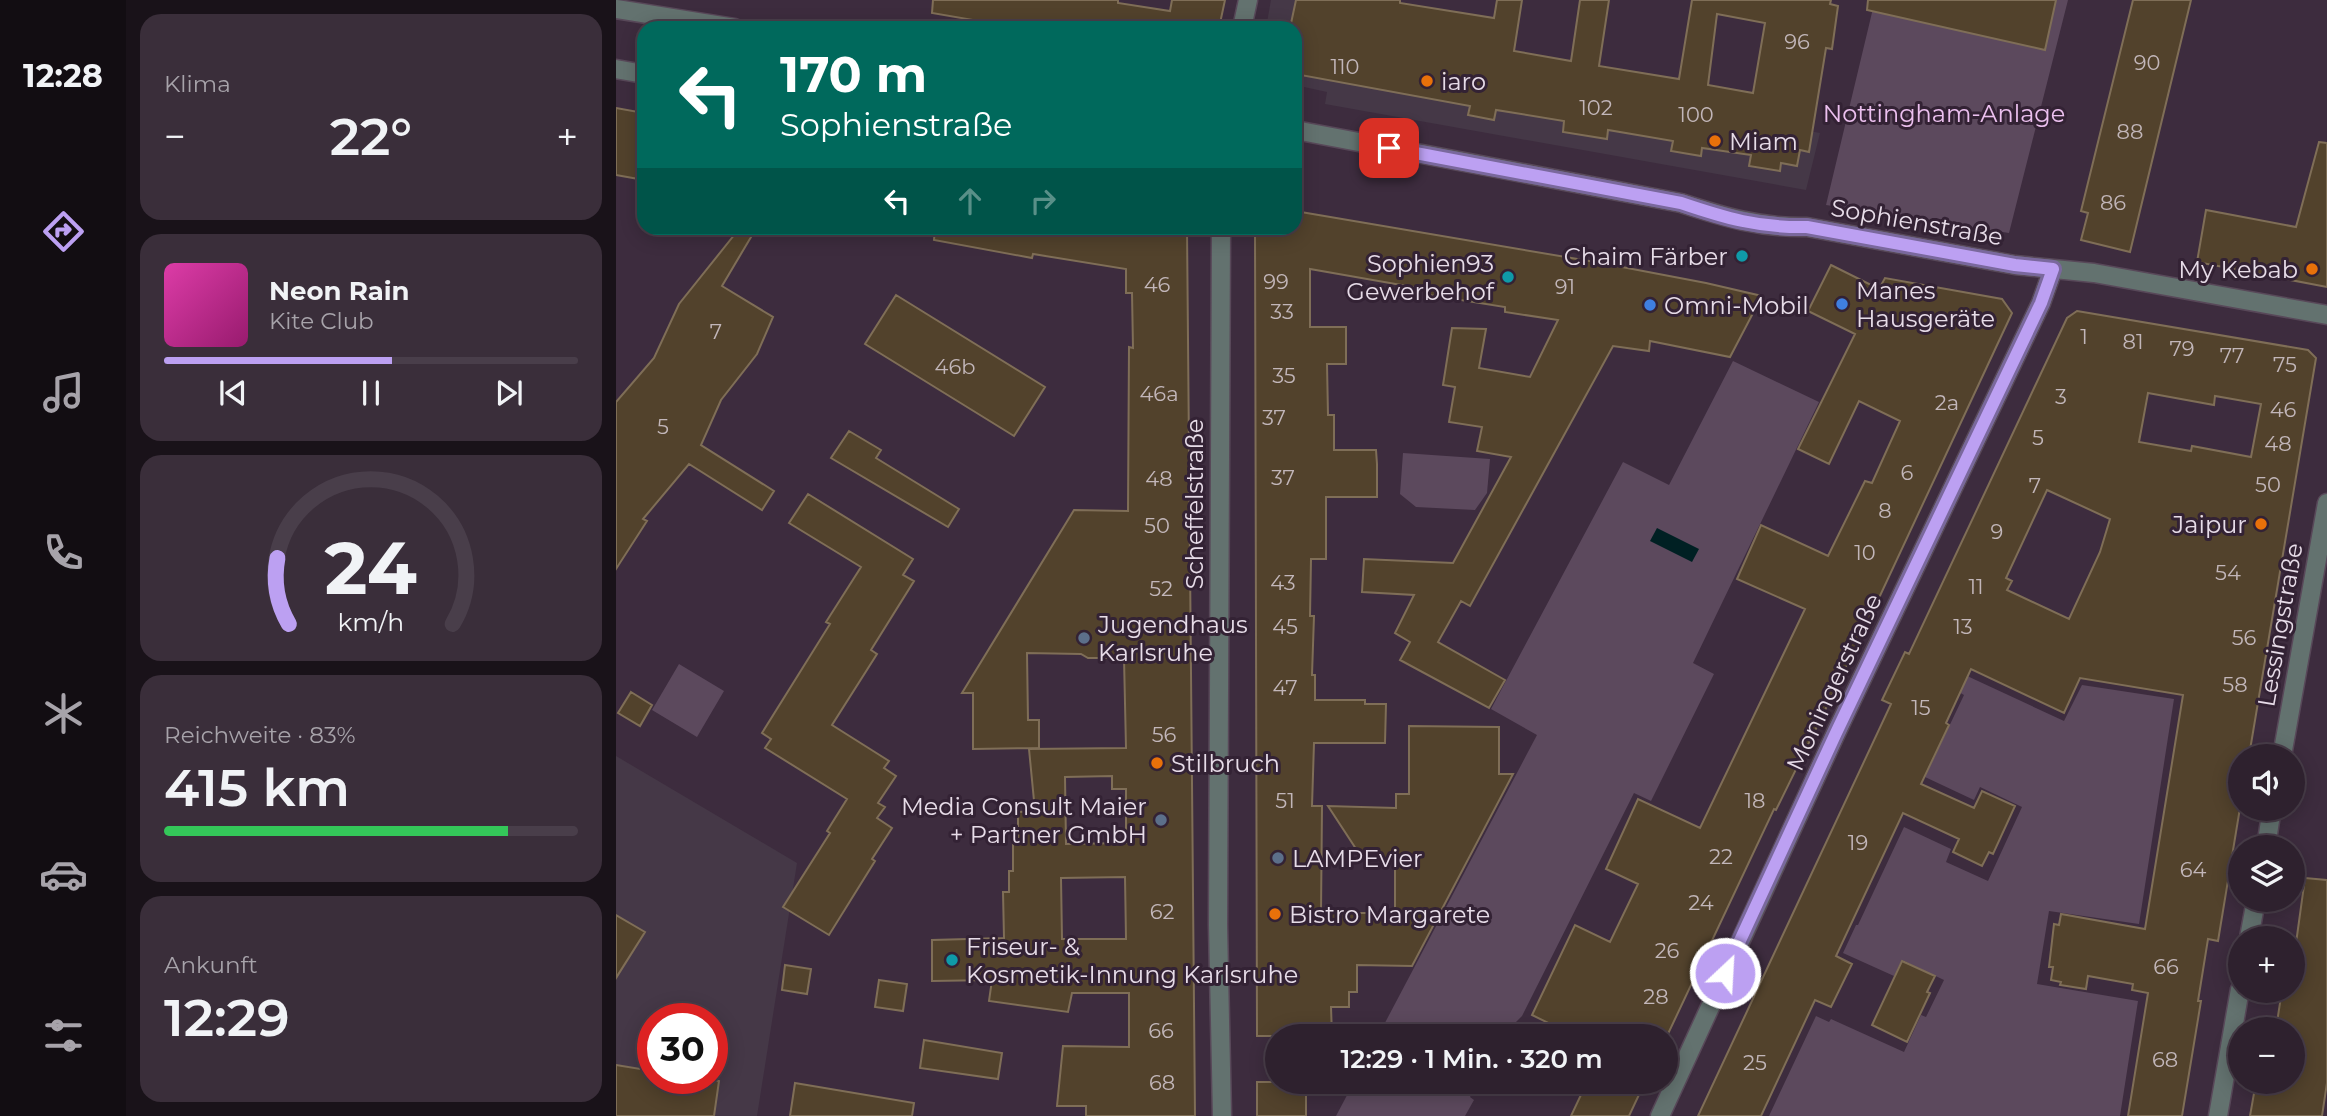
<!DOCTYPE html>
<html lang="de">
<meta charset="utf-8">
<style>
:root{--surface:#2e212e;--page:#3a2e3a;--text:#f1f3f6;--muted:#a7a3aa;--line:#493e4a;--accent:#bca0f2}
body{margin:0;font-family:Montserrat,sans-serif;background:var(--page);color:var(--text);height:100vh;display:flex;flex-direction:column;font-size:26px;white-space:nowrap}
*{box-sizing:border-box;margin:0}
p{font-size:23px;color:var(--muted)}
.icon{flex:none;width:38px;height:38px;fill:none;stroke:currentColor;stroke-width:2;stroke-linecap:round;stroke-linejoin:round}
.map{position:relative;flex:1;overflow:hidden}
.details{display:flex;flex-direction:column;gap:14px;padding:14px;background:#191219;width:490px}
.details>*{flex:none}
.hud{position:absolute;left:21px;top:21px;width:665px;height:214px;border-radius:21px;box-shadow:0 4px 18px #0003,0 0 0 2px var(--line);background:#00695c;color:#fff;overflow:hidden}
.controls{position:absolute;left:1612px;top:744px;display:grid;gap:14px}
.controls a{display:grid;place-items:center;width:77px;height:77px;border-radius:50%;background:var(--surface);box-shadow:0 4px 18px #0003,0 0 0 2px var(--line);font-size:35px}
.speed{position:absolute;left:21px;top:1003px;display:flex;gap:14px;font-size:35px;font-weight:700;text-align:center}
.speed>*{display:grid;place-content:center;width:91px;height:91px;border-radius:50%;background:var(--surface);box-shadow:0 4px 18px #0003,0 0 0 2px var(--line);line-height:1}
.speed .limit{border:10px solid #d22;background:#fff;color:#111}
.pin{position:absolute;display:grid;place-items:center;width:60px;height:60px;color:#fff;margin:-30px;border-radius:14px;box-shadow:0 4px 10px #0006}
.me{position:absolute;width:77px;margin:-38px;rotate:25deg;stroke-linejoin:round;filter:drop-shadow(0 0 5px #0008)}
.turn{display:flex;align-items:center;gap:24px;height:147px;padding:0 28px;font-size:32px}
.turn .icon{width:91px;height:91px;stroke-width:2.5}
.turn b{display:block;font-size:49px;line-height:60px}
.lanes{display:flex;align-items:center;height:66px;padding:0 28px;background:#0003;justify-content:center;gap:35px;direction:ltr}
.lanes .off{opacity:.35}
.big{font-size:52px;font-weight:600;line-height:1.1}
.details .card{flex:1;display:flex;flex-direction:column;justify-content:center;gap:10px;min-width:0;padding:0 24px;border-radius:21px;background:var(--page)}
.details .dial{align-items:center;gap:0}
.dial svg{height:182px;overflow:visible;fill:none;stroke:var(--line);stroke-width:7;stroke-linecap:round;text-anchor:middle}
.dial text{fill:var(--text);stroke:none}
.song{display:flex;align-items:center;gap:21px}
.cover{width:84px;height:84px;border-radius:10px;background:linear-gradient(135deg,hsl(320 70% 55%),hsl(320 70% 35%))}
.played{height:7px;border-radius:4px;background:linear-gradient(90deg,var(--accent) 55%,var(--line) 55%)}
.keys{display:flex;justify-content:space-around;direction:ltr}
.heat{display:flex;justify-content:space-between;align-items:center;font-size:38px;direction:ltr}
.charge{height:10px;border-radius:5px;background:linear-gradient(90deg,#34c759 83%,var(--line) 0)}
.trip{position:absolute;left:649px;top:1024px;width:413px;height:70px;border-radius:35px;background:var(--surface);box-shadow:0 4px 18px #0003,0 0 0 2px var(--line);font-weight:600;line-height:70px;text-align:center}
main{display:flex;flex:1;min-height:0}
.dock{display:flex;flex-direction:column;width:126px;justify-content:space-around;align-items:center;background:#120d12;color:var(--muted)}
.dock .icon{width:49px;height:49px}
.dock .on{color:var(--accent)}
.dock b{font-size:32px;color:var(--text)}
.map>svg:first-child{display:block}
.commercial{fill:#453847;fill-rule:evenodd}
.green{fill:#5c495d}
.water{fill:#002023}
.building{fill:#52422c;stroke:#7f6e57;stroke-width:2;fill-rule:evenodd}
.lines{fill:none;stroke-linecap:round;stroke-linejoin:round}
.minor-casing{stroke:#584859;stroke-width:21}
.minor{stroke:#63726f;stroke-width:18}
.route-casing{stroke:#7a689d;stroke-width:18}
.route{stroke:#bca0f2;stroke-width:12}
.food-dot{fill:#e8710a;stroke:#332234;stroke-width:2.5}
.culture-dot{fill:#0f9aa8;stroke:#332234;stroke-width:2.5}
.shop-dot{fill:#3f7fe0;stroke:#332234;stroke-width:2.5}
.service-dot{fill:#5c6f8a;stroke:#332234;stroke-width:2.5}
.labels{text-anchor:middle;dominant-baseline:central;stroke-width:6;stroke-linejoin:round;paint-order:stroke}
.number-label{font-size:21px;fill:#c2b6b9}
.poi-label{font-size:24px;fill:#e7dce8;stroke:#332234;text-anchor:start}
.park-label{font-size:24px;fill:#ecc0ef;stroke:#332234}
.street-label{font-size:24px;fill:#e7dce8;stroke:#332234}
</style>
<main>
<nav class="dock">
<b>12:28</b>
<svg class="icon on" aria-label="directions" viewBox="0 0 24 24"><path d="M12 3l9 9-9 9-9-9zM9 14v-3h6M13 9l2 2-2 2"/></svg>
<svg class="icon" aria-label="music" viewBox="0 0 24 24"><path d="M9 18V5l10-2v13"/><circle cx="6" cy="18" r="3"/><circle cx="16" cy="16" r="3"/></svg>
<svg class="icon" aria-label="phone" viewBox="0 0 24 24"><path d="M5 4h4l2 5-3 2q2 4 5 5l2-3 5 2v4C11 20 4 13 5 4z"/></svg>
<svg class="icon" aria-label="climate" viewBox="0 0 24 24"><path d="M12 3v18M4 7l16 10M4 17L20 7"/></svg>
<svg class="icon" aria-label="car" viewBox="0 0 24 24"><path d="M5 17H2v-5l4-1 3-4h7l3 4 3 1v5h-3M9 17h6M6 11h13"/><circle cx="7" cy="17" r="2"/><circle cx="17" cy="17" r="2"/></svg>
<svg class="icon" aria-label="filters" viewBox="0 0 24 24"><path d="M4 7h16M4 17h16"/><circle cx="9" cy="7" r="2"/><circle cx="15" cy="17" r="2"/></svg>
</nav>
<section class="details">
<div class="card"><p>Klima</p>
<div class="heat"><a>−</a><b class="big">22°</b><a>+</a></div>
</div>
<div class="card">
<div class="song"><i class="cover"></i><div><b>Neon Rain</b><p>Kite Club</p></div></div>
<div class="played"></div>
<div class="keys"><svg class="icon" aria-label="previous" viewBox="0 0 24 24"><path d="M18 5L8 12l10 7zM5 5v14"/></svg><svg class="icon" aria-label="pause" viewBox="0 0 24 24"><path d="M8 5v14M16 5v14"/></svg><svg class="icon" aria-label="next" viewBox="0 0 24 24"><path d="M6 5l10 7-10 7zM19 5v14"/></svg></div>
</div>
<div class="card dial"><svg viewBox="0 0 100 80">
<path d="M14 69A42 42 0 1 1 86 69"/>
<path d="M14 69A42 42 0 0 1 9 40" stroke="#bca0f2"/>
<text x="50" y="56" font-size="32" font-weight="700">24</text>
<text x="50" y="72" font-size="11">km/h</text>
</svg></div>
<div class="card"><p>Reichweite · 83%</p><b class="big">415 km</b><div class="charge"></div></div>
<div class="card"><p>Ankunft</p><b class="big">12:29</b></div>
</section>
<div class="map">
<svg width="1711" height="1116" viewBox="0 0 1711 1116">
<rect width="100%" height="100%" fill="#3d2c3e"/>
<!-- commercial -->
<path class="commercial" d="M655,0H737L726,49L1204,133L1190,190L709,104L711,92L679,85V28H650Z
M0,756L181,863L141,1116H0ZM37,1018H96V1078H37Z"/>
<!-- green -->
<path class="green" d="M1259,0H1452L1393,233L1210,205Z
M1117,361L1203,402L1077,663L1098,674L1035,801L1018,793L906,1016L886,1036H762L921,735L875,709L1007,462L1053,485Z
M787,453L874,459L871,493L859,510L800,507L784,494Z
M63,664L108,691L81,737L36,710Z
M1349,675L1448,721L1466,685L1558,699L1523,924L1433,911L1421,984L1522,1001L1504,1116H1153L1200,1016L1213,1022L1215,1019L1288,1052L1305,1015L1310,1017L1328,980L1286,960L1278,976L1227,953L1240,925H1242L1288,827L1335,849L1330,862L1372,881L1406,807L1364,787L1358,800L1309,777L1348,695L1341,691Z
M738,1082H862L854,1097L858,1100L849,1116H720Z"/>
<!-- water -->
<path class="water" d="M1041,528L1083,549L1076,562L1034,541Z"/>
<!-- building -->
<path class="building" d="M317,0H502V3L554,11L556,0H609L603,28H404L316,13Z
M680,0H784V3L878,18L881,0H906L898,51L955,61L964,0H993L983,66L1063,79L1076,0H1215L1214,4L1222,6L1216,49L1210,48L1193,152L1184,150L1181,166L1165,163L1164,171L1133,166L1135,155L1086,148L1085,156L1055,151L1057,141L992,130L991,139L947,132L948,121L880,110L878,120L852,115L854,106L679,74V28H674ZM1101,14L1149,23L1137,93L1092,85Z
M1252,0H1440L1429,50L1251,10Z
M1517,0H1575L1514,252L1465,240L1472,213L1465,211Z
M0,108L28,113V180L0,175Z
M1703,142L1711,143V287L1581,262L1590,210L1680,227Z
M679,211L985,263L1090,283L1146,296L1114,357L1034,341L1033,351L997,346L854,606L845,601L822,642L889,680L873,708L784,660L794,642L779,633L798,595L746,592L748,559L837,563L895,457L861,451L866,427L833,422L839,387L827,385L836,328L870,329L863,368L914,377L942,320L889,312V307L813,295L814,290L694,269V327H730V364H711L712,415H718V450H760L761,464V497H710V559H695L694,616H698L696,675H699V700H749V704H770L769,743H698L696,806H706L705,913H779V858H746L712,806L780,808V794H793V726L883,727V774H897L796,966L741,965V992H733V1007H715L716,1036H641L639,228H679Z
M319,228H571L579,1116H470V1106H441L447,1046L513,1047V993H456L452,1012L373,1001L376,980L316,981V940L388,938L387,892H393V871H397V839H402V812L419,811L413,749L510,748L508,658H472L465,654L411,653L412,720H423V748L357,749V693H346L458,510L512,511L513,347L517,348L516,293H510V269L417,254L416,258L318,240ZM496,776V789H510V843L450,844L449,777ZM509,877L510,939H446L445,878Z
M123,229L135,237L106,286L157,317L141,354L105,400L85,445L158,491L146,510L73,464L27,519L31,521L0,569V402L38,358L63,304Z
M1215,265L1263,289L1269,278L1386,299L1396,313L1241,645L1160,810L1158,809L1051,1036H959L916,1015L959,925L994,942L1022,884L990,869L1022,799L1084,828L1189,609L1121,579L1145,525L1212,556L1249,481L1256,483L1284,421L1243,401L1213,464L1182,449L1239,334L1192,311Z
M280,295L429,387L398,436L249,344Z
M1461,311L1692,350L1700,358L1633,756H1624V808L1602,941L1592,939L1582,1001H1585L1566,1116H1512L1532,993L1516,990L1517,984L1472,976L1470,989L1444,985L1445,982L1435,980L1437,967H1433L1438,924L1443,925L1445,914L1529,929L1567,695L1464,678L1448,713L1355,669L1330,723L1333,725L1305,784L1358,808L1366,791L1399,806L1377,854L1373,852L1366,866L1337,852L1343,839L1287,813L1220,956L1236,964L1215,1007L1199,1000L1145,1116H1082L1275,704L1266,700L1289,652L1293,654L1451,318ZM1532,393L1598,405L1599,396L1645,404L1635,457L1576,446L1575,451L1523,442ZM1431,490L1494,519L1484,552L1453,619L1391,590L1396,581L1390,578Z
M233,431L265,450L260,458L343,509L332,527L215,458Z
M192,494L297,559L287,575L298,581L255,650L261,654L216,725L273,761L268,768L280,776L262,803L269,807L261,818L276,828L256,859L259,861L213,935L167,907L214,833L211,831L231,799L149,748L155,739L146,733L214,624L210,622L245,567L173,523Z
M15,692L36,705L24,726L2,713Z
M1689,878L1711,880V1083L1706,1116H1634L1640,1082H1676V1029H1660L1666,990H1676V972Z
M0,915L29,932L0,978Z
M1286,961L1319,976L1311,992L1314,993L1291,1042L1256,1025Z
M169,965L195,969L191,994L166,990Z
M263,980L291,984L287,1011L259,1007Z
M308,1040L386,1053L382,1079L304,1068Z
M0,1065L37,1071V1078H83L103,1081L98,1116H0Z
M641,1082H690V1116H641Z
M971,1082H1029L1013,1116H955Z
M179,1083L298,1103L296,1116H174Z"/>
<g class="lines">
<defs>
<path id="minor" d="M0,9L119,28
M626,28L632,0
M0,69L28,74
M679,130L1065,203C1108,217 1144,228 1191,227L1399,265L1478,273L1711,315
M605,228L602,925L606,1116
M1666,756L1711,503
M1650,847L1656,808
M1633,938L1640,900
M1044,1116L1220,733L1425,303L1437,269
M1602,1116L1624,989"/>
</defs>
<!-- minor casing -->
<use href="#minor" class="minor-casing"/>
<!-- minor -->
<use href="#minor" class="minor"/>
</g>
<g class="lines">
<defs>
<path id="route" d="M773,148L1065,203C1109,218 1143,228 1191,227L1399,265L1437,269L1425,303L1220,733L1109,973"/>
</defs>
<!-- route casing -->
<use href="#route" class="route-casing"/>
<!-- route -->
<use href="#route" class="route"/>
</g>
<!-- markers -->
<g class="food-dot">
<circle cx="811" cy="81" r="7"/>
<circle cx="1099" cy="141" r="7"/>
<circle cx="1696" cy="269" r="7"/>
<circle cx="1645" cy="524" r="7"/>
<circle cx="541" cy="763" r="7"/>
<circle cx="659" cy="914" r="7"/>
</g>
<g class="culture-dot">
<circle cx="1126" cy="256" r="7"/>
<circle cx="892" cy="277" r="7"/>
<circle cx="336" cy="960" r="7"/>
</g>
<g class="shop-dot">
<circle cx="1226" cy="304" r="7"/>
<circle cx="1034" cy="305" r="7"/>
</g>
<g class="service-dot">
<circle cx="468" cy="638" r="7"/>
<circle cx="545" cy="820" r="7"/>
<circle cx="662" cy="858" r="7"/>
</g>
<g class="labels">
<!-- number labels -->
<g class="number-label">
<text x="1181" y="41">96</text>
<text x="1531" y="62">90</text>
<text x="729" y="66">110</text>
<text x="980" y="107">102</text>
<text x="1080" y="114">100</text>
<text x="1514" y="131">88</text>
<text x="1497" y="202">86</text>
<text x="660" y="281">99</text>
<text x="541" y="284">46</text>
<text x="949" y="286">91</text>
<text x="666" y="311">33</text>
<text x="100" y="331">7</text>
<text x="1468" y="336">1</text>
<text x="1517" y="341">81</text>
<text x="1566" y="348">79</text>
<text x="1616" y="355">77</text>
<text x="1669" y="364">75</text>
<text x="339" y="366">46b</text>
<text x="668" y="375">35</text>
<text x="543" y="393">46a</text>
<text x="1445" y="396">3</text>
<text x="1331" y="402">2a</text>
<text x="1667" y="409">46</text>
<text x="658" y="417">37</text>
<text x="47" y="426">5</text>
<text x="1422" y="437">5</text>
<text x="1662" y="443">48</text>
<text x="1291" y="472">6</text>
<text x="667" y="477">37</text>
<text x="543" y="478">48</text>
<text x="1652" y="484">50</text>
<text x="1419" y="485">7</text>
<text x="1269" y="510">8</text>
<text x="541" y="525">50</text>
<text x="1381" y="531">9</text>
<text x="1249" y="552">10</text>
<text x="1612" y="572">54</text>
<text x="667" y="582">43</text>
<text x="1360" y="586">11</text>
<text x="545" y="588">52</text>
<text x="669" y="626">45</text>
<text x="1347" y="626">13</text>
<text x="1628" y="637">56</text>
<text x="1619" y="684">58</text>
<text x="669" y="687">47</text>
<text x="1305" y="707">15</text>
<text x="548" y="734">56</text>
<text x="669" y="800">51</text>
<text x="1139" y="800">18</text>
<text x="1242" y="842">19</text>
<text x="1105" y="856">22</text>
<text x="1577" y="869">64</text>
<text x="1085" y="902">24</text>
<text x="546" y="911">62</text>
<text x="1051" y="950">26</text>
<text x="1550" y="966">66</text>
<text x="1040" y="996">28</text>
<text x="545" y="1030">66</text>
<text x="1549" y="1059">68</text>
<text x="1139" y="1062">25</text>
<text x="546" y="1082">68</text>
</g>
<!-- poi labels -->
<g class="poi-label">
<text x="825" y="81">iaro</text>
<text x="1113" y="141">Miam</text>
<text x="1112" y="256" text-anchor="end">Chaim Färber</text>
<text x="878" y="263" text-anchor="end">Sophien93<tspan x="878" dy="28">Gewerbehof</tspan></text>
<text x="1682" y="269" text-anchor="end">My Kebab</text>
<text x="1240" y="290">Manes<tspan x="1240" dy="28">Hausgeräte</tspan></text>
<text x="1048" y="305">Omni-Mobil</text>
<text x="1631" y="524" text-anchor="end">Jaipur</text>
<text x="482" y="624">Jugendhaus<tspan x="482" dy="28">Karlsruhe</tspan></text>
<text x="555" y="763">Stilbruch</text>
<text x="531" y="806" text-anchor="end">Media Consult Maier<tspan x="531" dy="28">+ Partner GmbH</tspan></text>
<text x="676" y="858">LAMPEvier</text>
<text x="673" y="914">Bistro Margarete</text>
<text x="350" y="946">Friseur- &amp;<tspan x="350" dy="28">Kosmetik-Innung Karlsruhe</tspan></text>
</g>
<!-- park labels -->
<g class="park-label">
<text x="1328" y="113">Nottingham-Anlage</text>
</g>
<!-- street labels -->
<g class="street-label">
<text transform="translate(1301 222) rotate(10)">Sophienstraße</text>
<text transform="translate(578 504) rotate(-90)">Scheffelstraße</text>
<text transform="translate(1664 625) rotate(-80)">Lessingstraße</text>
<text transform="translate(1218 682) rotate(-65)">Moningerstraße</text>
</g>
</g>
</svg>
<div class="controls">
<a><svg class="icon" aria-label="sound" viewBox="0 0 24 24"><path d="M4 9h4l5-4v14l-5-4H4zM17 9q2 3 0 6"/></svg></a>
<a><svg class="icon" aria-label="layers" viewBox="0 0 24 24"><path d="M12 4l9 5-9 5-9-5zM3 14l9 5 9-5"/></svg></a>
<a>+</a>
<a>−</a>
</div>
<div class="speed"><div class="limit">30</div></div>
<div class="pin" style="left:773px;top:148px;background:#d93025"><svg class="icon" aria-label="arrive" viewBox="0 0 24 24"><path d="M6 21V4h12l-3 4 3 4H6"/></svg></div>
<svg class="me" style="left:1109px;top:973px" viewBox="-20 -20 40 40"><circle r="17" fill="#bca0f2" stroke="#fff" stroke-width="3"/><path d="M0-11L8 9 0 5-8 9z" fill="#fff"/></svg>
<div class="trip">12:29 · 1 Min. · 320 m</div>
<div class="hud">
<div class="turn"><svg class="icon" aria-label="left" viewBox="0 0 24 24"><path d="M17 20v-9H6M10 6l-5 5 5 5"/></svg><div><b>170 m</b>Sophienstraße</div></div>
<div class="lanes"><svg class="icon" aria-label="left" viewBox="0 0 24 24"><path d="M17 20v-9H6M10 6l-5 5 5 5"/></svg><svg class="icon off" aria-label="ahead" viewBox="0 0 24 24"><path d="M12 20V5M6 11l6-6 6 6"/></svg><svg class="icon off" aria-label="right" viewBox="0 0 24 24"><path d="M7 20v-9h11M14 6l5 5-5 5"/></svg></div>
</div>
</div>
</main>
